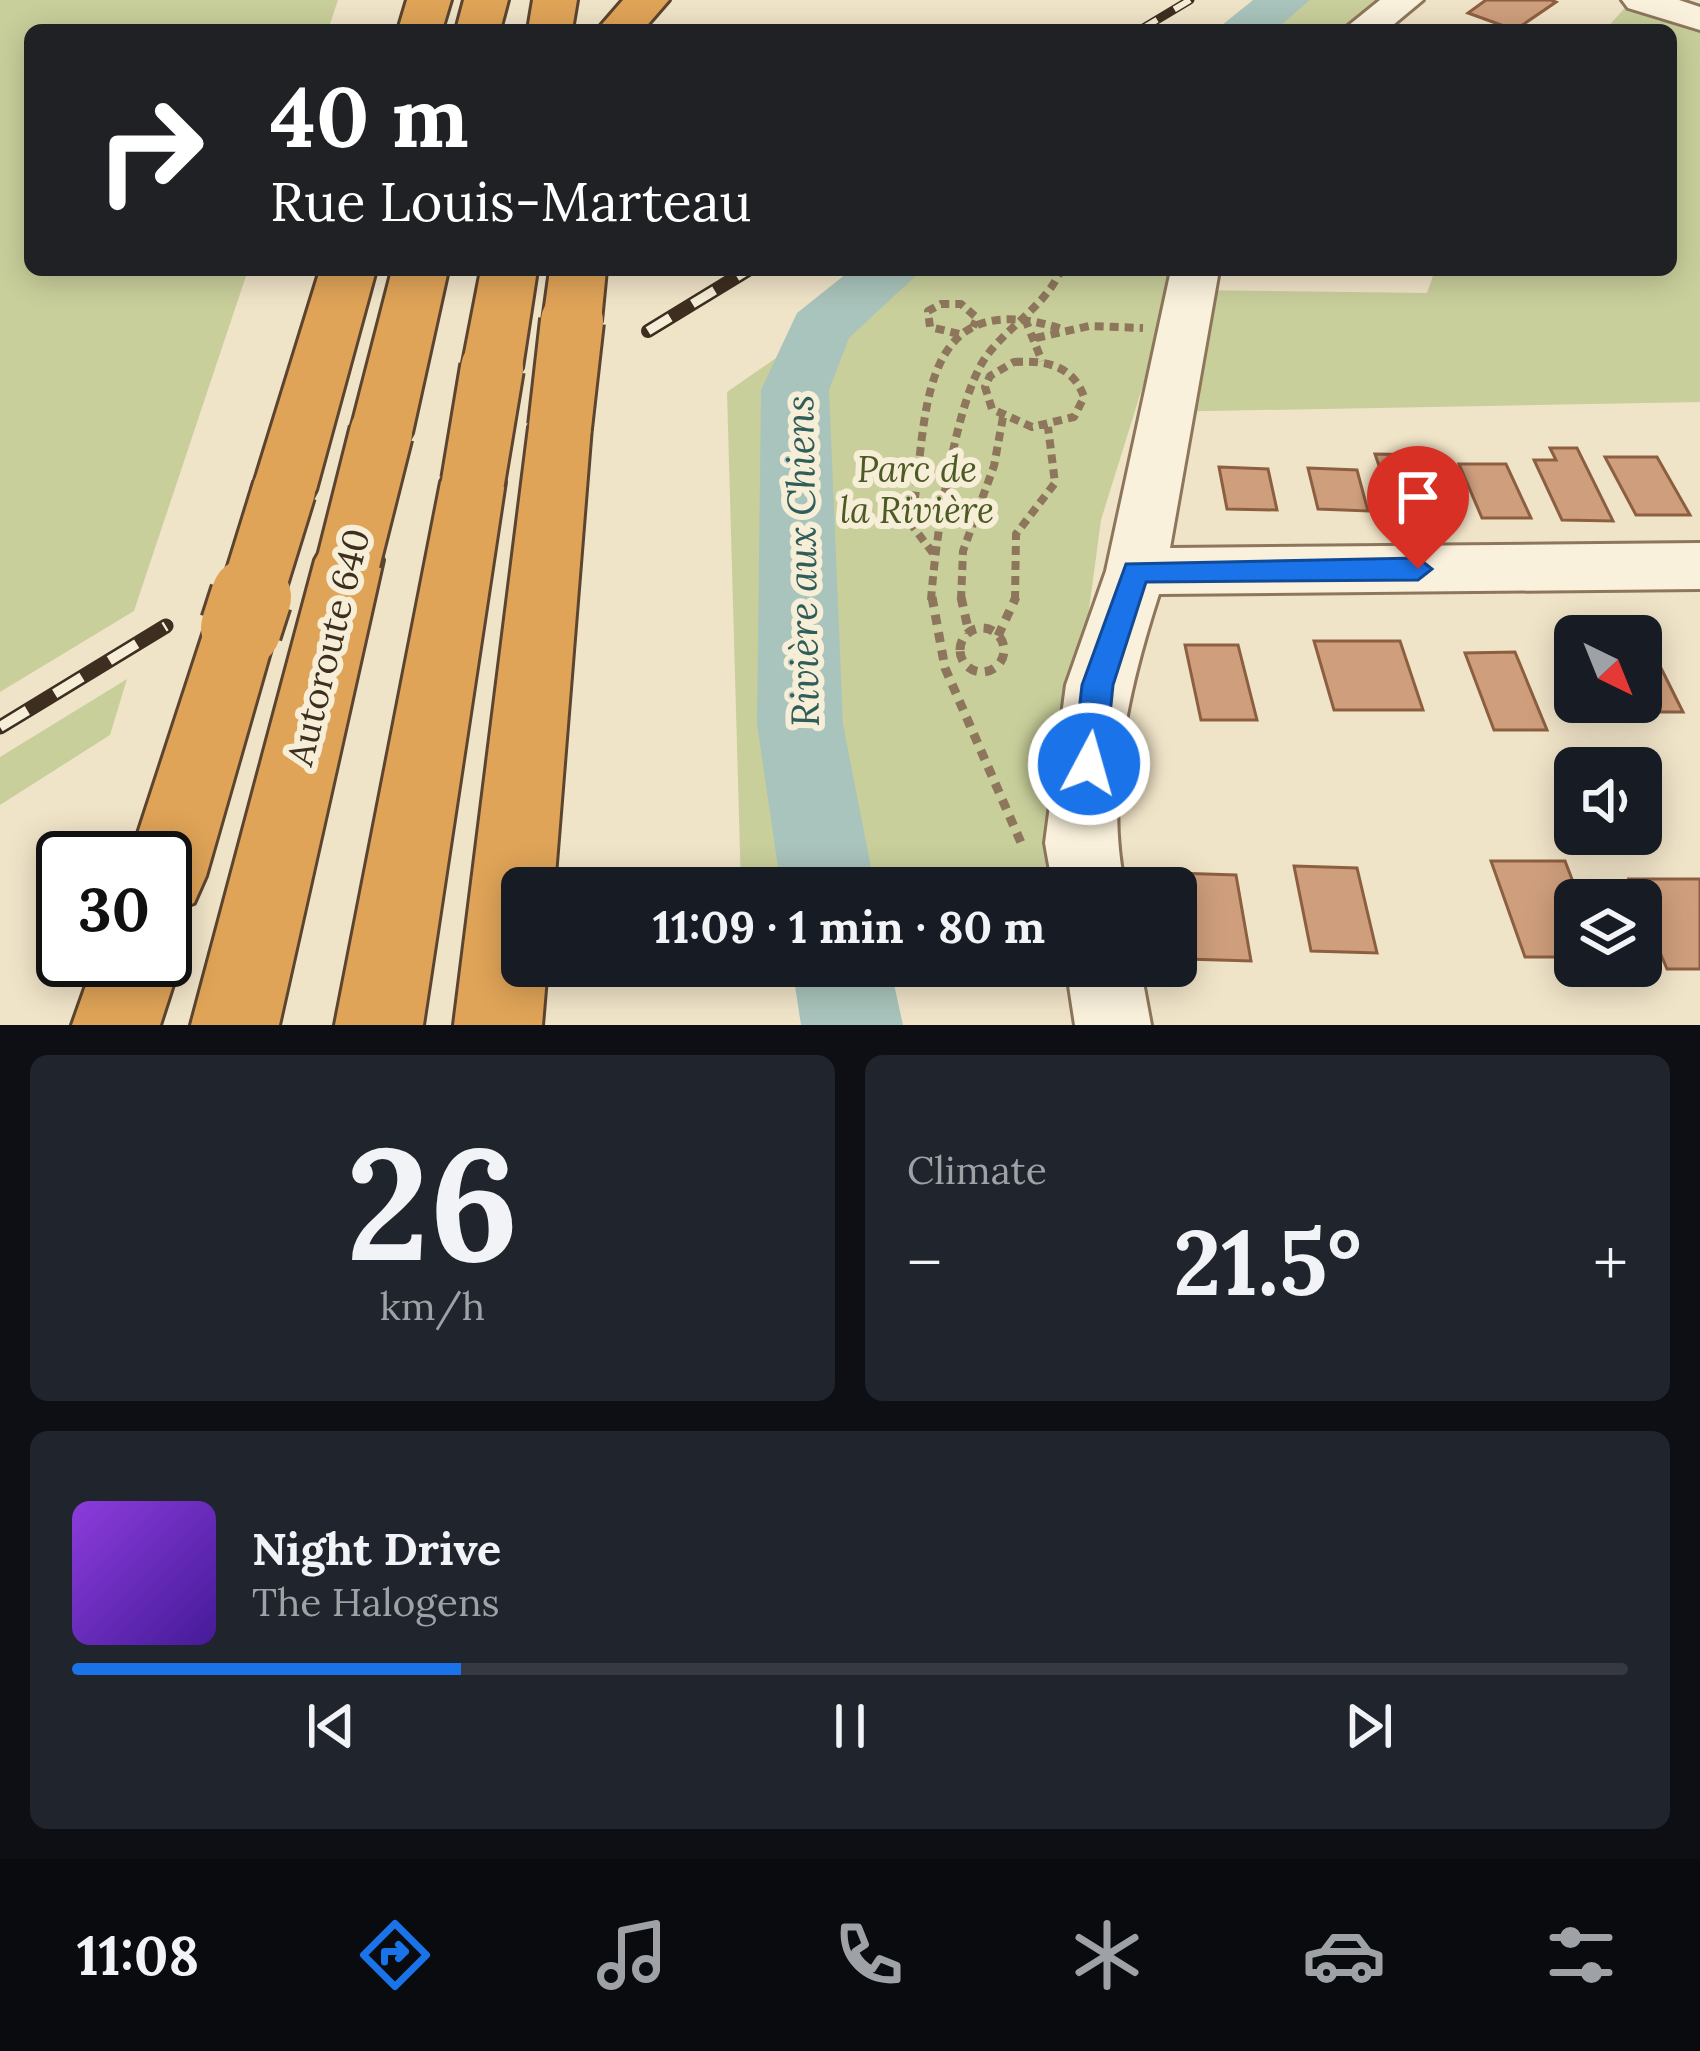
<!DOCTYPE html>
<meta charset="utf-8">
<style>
:root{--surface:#171b24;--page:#20242c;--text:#f1f3f6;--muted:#9ea1a6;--line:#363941;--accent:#1a73e8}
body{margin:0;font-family:Lora,serif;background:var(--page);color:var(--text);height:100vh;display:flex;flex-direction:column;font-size:45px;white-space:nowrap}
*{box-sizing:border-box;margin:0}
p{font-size:39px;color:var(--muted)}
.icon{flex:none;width:66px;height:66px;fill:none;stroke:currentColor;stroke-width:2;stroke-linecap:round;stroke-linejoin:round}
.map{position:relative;height:1025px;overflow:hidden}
.drawer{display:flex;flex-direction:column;gap:30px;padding:30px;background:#0d0f14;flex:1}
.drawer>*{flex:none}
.guide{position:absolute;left:24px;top:24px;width:1653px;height:252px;border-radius:18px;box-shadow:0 6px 30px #0003;background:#202124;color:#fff;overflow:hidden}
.needle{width:78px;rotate:137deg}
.buttons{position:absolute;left:1554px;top:615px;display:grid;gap:24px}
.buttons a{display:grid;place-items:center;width:108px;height:108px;border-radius:18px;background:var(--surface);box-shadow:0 6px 30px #0003;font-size:60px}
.speed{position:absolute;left:36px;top:831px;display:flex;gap:24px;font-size:60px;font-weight:700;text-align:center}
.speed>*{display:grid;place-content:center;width:156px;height:156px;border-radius:50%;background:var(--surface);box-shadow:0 6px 30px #0003;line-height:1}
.speed .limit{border:6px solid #111;border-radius:18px;background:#fff;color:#111}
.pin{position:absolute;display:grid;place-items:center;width:102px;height:102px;color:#fff;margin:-123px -51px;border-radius:50% 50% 50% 0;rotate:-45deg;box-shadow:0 0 12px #0007}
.pin .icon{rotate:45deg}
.me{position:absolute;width:132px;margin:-66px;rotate:6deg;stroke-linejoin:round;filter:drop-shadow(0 0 9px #0008)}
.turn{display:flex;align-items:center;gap:42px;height:252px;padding:0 48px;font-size:54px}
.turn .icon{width:156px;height:156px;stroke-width:2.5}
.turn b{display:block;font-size:84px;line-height:102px}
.big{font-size:90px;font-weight:700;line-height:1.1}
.drawer .card{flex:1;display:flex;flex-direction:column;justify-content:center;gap:18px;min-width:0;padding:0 42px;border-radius:18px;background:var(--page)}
.drawer .dial{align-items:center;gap:0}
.dial b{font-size:156px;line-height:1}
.song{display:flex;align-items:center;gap:36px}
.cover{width:144px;height:144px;border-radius:18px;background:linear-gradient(135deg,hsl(270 70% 55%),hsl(260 70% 35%))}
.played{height:12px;border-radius:6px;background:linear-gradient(90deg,var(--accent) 25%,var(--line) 25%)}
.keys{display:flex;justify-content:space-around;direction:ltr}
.heat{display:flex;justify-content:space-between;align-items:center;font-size:66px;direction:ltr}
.drawer .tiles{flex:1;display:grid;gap:30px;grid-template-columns:1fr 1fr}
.card:last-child{grid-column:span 2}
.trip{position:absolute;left:501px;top:867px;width:696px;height:120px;border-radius:18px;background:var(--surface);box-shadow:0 6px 30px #0003;font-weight:700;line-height:120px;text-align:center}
.dock{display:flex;height:192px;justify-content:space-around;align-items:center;background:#090b0e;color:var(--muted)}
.dock .icon{width:84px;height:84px}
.dock .active{color:var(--accent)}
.dock b{font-size:54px;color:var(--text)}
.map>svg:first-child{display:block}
.green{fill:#c9cf9b}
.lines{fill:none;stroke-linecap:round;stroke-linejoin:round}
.river{fill:#a9c4bc;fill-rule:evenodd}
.building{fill:#cf9f7d;stroke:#8d5f41;stroke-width:3}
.minor-casing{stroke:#8d765c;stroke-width:6}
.highway-casing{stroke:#5b4430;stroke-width:6}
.path-far1{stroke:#8d765c;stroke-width:8;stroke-dasharray:9 6;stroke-linecap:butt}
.path{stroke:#8d765c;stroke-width:9;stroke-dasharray:10 8;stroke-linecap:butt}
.minor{fill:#faf1dc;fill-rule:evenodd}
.highway{fill:#e0a458;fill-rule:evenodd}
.rail-far2-casing{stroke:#3d2e20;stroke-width:9}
.rail-far1-casing{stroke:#3d2e20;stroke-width:14}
.rail-casing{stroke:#3d2e20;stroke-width:15}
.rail-far2{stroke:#f7eed8;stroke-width:6;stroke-dasharray:20;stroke-linecap:butt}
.rail-far1{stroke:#f7eed8;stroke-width:9;stroke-dasharray:26;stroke-linecap:butt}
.rail{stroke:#f7eed8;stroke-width:10;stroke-dasharray:32;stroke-linecap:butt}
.highway-bridge-far1-casing{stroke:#5b4430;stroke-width:68;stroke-linecap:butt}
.highway-bridge-casing{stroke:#5b4430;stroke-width:86;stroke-linecap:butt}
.highway-bridge-far1{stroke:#e0a458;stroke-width:62}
.highway-bridge{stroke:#e0a458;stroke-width:80}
.route{fill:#1a73e8;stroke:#114b97;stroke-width:3}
.labels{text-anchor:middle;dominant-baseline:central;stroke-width:12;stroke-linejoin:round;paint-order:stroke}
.park-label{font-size:36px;font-style:italic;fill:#4d5a26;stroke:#f7eed8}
.street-label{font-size:36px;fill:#3d2e20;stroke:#f7eed8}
.water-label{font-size:39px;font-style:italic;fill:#2f5d5a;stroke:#f7eed8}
</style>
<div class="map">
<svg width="1700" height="1025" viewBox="0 0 1700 1025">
<rect width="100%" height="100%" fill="#f0e4c8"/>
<!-- green -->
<path class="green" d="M0,0H338L328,30H30V270H248L134,611L0,692Z
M1290,0H1383L1340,30H1247Z
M1632,0L1700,19V402L1156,412L1180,290L1427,293L1435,270H1671V30H1605Z
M903,270H1179L1101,520L1052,886L741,888L727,392Z
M127,679L110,735L0,805V757Z"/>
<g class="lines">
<!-- river -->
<path class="river" d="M1253,0H1310L1275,30H1216Z
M851,270H922L849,338L829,390L843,724L875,888H781L757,724L761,390L797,313Z
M792,966H890L903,1025H801Z"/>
</g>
<!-- building -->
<path class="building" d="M1486,0H1551L1556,2L1515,30L1468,13Z
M1550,448H1577L1613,521L1562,520L1534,460H1556Z
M1375,454L1427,455L1450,512H1395Z
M1605,457H1657L1690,515H1636Z
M1459,464H1506L1531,518H1482Z
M1219,467L1268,469L1277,510L1227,509Z
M1308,468L1357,470L1368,511L1318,509Z
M1314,641H1400L1423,710H1334Z
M1185,645H1238L1257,720H1201Z
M1515,652L1547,730H1494L1465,653Z
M1641,652H1653L1683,712H1594L1590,702H1641Z
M1491,861H1565L1580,900H1575V957H1525Z
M1294,866L1357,868L1377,953L1311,951Z
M1175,873L1236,875L1251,961L1186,959Z
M1629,879H1700V969H1667Z"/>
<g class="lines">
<defs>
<path id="minor" d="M1380,0H1423L1387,30H1343Z
M1622,0H1679L1700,7V30L1628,8Z
M1171,270H1219L1170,548L1700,543V589L1159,594C1129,687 1104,791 1125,888H1053L1045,843L1066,685L1106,571Z
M1066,966H1140L1151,1025H1075Z"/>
<path id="highway" d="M407,0H451L442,30H398Z
M464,0H508L500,30H456Z
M533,0H577L572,30H528Z
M623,0H669L643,30H597Z
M320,270H376L316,490L307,507L284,514L261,507L252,490Z
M392,270H448L412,433L403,449L381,455L359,449L350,433Z
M481,270H537L522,368L513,382L492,388L471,382L462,368Z
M550,270H606L601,321L592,334L572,340L552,334L543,321Z
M560,405L582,412L591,427L554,888H522V966H547L542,1025H454L529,427L538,412Z
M473,458L496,465L505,482L423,1025H335L441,482L450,465Z
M349,534L373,542L383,560L279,1025H191L315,560L325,542Z
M241,599L266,608L277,628L206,876L194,903L165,914V858H130L205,628L216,608Z
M165,929L181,960L160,1025H72L95,960H165Z"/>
</defs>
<!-- minor casing -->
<use href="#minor" class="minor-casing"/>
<!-- highway casing -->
<use href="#highway" class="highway-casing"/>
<!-- path-far1 -->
<path class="path-far1" d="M1025,319L1042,361
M959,334L930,327L928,311L941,304H961L977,318L973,327
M1036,338L1089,326L1143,328
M1014,362C1045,360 1073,365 1084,397L1074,417L1032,427L992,409L985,387L990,376Z
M933,553L911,524C929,428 910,280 1062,329
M931,600C935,544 955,396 988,354C1011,324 1045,306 1061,270
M961,600L963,551L994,466L1003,417
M1015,600L1016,534L1055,483L1048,427"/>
<!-- path -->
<path class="path" d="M932,597L945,668L1022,845
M961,597L969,633
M960 650a22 22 0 1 1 44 0a22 22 0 1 1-44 0Z
M998,636L1016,597"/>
<!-- minor -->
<use href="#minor" class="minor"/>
<!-- highway -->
<use href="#highway" class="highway"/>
<defs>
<path id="rail-far2" d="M1140,30L1190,0"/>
<path id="rail-far1" d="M648,331L748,270"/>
<path id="rail" d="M0,727L166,626"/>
</defs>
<!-- rail-far2 casing -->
<use href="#rail-far2" class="rail-far2-casing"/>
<!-- rail-far1 casing -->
<use href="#rail-far1" class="rail-far1-casing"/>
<!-- rail casing -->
<use href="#rail" class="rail-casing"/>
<!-- rail-far2 -->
<use href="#rail-far2" class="rail-far2"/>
<!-- rail-far1 -->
<use href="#rail-far1" class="rail-far1"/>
<!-- rail -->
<use href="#rail" class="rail"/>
<defs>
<path id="highway-bridge-far1" d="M560,427L572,321
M473,482L492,368
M349,560L381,433
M250,600L284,490"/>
<path id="highway-bridge" d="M241,628L251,597"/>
</defs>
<!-- highway-bridge-far1 casing -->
<use href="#highway-bridge-far1" class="highway-bridge-far1-casing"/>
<!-- highway-bridge casing -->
<use href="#highway-bridge" class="highway-bridge-casing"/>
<!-- highway-bridge-far1 -->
<use href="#highway-bridge-far1" class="highway-bridge-far1"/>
<!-- highway-bridge -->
<use href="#highway-bridge" class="highway-bridge"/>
</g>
<!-- route -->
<path class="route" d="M1418,558L1432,569L1418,580L1146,582L1113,685L1105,764L1100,773H1078L1073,764L1082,685L1126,564Z"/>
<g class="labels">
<!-- park labels -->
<g class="park-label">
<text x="917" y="469">Parc de<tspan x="917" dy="41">la Rivière</tspan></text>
</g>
<!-- street labels -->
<g class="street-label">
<text transform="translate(328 647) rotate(-76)">Autoroute 640</text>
</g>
<!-- water labels -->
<g class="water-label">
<text transform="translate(802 561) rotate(-91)">Rivière aux Chiens</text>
</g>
</g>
</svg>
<div class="buttons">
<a><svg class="needle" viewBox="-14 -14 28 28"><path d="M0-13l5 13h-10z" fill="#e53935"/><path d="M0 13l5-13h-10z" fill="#9ea1a6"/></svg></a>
<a><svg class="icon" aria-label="sound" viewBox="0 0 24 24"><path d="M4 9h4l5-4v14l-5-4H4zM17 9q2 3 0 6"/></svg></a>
<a><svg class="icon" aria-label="layers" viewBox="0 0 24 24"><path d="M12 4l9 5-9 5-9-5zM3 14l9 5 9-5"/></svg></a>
</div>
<div class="speed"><div class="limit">30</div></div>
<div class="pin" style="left:1418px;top:569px;background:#d93025"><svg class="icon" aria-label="arrive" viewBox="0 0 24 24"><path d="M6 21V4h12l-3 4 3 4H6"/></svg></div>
<svg class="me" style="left:1089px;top:764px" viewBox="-20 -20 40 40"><circle r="17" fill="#1a73e8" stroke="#fff" stroke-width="3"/><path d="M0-11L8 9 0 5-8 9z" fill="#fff"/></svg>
<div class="trip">11:09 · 1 min · 80 m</div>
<div class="guide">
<div class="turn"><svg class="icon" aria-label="right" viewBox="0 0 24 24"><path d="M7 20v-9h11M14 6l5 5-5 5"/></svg><div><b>40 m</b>Rue Louis-Marteau</div></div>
</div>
</div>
<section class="drawer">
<div class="tiles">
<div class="card dial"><b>26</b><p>km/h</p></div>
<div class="card"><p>Climate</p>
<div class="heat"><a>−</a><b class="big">21.5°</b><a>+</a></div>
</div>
<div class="card">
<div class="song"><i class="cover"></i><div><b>Night Drive</b><p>The Halogens</p></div></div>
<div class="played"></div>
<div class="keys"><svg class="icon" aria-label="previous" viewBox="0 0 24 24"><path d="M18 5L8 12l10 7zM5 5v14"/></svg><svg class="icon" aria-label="pause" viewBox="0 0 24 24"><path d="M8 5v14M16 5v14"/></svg><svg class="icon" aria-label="next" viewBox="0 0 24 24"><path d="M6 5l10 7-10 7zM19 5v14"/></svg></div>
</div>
</div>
</section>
<nav class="dock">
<b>11:08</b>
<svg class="icon active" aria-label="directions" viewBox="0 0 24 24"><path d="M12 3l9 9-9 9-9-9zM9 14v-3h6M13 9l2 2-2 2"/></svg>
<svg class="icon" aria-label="music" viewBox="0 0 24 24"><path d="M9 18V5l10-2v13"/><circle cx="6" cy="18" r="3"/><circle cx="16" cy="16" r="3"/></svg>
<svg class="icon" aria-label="phone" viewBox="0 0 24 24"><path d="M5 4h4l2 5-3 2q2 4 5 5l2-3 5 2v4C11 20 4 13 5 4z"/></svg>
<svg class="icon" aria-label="climate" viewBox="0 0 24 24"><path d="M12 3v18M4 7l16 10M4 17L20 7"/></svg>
<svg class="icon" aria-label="car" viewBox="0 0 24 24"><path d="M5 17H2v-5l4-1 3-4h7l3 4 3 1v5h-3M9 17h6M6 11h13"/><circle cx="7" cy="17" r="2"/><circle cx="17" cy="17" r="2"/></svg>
<svg class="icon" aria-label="filters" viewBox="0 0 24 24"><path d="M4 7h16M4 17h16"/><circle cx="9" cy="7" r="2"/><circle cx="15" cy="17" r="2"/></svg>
</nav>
